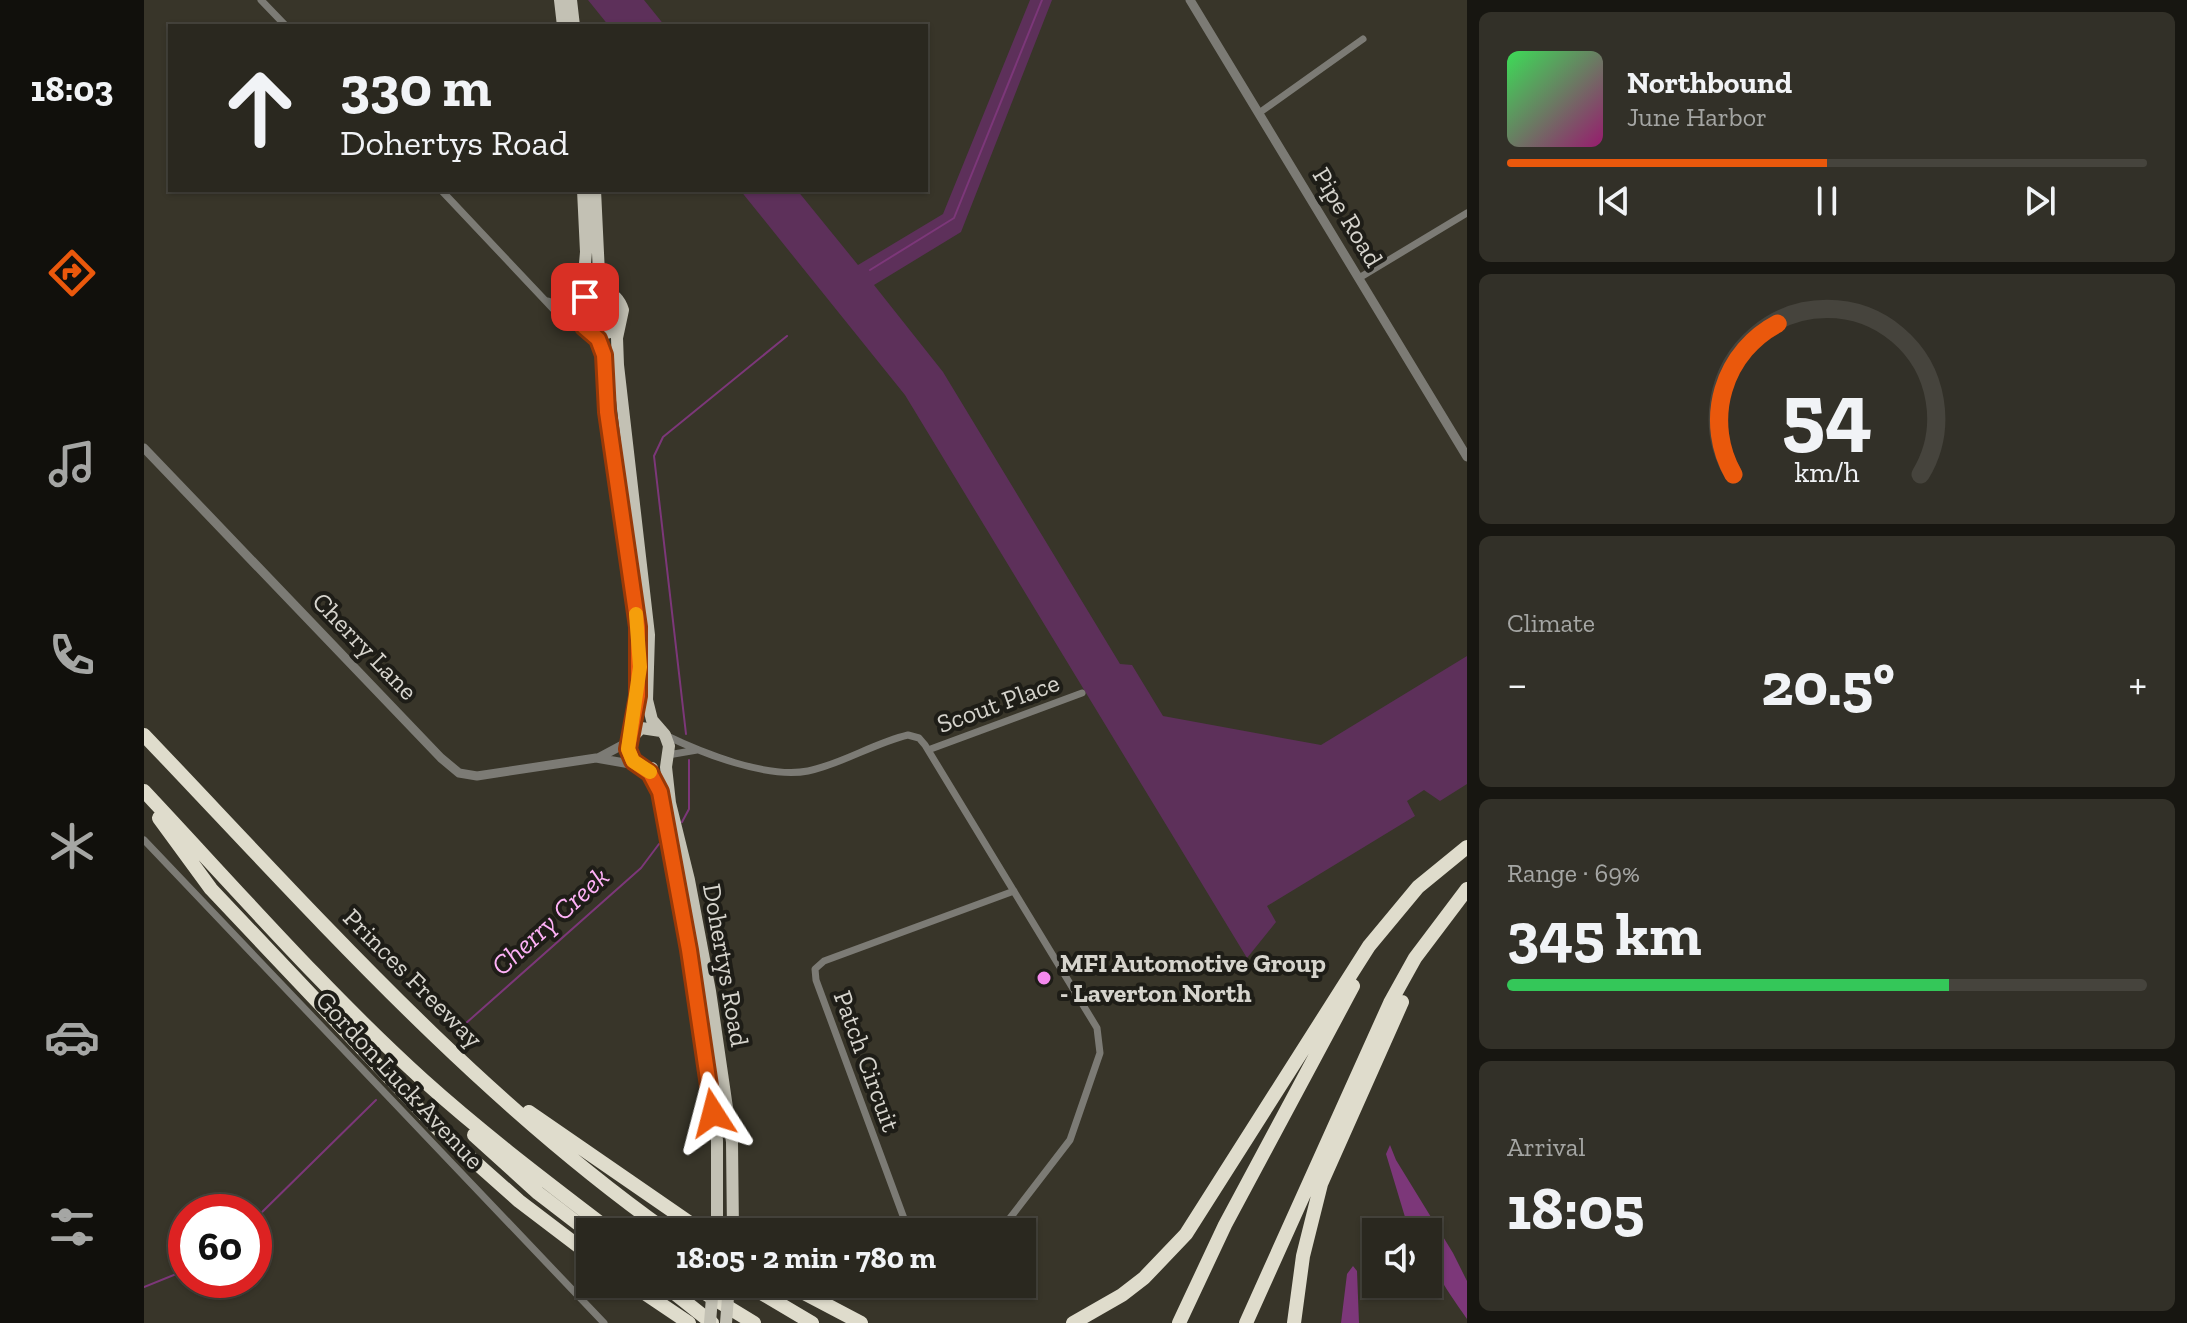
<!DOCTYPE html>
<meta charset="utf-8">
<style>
:root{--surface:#2a281f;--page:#323028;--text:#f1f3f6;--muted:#a5a6a4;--line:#46443d;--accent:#ea580c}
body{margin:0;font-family:"Zilla Slab",serif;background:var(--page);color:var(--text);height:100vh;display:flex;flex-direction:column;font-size:30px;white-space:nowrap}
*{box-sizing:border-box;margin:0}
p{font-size:26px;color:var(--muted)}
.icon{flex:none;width:44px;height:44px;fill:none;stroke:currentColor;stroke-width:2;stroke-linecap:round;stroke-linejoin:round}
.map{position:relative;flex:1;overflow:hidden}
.drawer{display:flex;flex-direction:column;gap:12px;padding:12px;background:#171611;width:720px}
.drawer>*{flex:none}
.banner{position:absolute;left:24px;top:24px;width:760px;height:168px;border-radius:0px;box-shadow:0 2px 6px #0004,0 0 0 2px var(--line);background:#2a281f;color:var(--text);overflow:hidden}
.tools{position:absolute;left:1218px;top:1218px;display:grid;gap:16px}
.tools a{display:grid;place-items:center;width:80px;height:80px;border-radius:0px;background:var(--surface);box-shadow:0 2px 6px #0004,0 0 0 2px var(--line);font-size:40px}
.speed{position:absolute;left:24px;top:1194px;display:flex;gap:16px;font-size:40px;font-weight:700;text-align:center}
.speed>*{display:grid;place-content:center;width:104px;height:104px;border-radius:50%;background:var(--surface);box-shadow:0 2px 6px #0004,0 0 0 2px var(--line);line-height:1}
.speed .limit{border:12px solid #d22;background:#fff;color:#111}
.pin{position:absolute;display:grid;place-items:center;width:68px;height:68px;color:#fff;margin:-34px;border-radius:16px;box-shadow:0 4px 12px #0006}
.me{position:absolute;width:88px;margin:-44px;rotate:351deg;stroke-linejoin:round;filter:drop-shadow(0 0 6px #0008)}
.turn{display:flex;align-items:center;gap:28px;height:168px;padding:0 40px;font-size:36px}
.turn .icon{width:104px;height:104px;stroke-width:2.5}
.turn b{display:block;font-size:56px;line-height:68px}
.big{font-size:60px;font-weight:800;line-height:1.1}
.drawer .card{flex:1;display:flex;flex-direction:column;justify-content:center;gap:12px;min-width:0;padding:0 28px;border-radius:12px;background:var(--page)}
.drawer .dial{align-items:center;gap:0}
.dial svg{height:208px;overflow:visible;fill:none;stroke:var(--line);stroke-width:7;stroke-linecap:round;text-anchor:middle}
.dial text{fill:var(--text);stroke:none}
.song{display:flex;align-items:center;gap:24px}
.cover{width:96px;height:96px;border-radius:12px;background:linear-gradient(135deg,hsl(130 70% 55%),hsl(320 70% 35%))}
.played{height:8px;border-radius:4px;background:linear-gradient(90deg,var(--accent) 50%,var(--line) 50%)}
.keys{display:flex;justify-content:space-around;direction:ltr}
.heat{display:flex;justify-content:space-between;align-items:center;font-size:44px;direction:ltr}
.charge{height:12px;border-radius:6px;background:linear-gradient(90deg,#34c759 69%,var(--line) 0)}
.trip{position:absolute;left:432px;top:1218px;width:460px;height:80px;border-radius:0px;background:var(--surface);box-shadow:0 2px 6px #0004,0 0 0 2px var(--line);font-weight:800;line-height:80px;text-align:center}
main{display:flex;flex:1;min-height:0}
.tab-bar{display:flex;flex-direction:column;width:144px;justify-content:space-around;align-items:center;background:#11100c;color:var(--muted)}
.tab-bar .icon{width:56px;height:56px}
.tab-bar .active{color:var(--accent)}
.tab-bar b{font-size:36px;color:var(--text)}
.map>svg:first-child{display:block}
.green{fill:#5d305a}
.water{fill:#7c3779}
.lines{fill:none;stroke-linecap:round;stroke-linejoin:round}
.stream{stroke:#7c3779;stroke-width:2}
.minor{stroke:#7c7b75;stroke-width:7}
.tertiary{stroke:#7c7b75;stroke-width:9}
.primary{stroke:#c3c1b4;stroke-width:12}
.motorway{stroke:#dfdccc;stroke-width:14}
.primary-bridge{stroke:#c3c1b4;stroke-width:12}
.route-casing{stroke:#983908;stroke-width:20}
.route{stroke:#ea580c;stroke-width:14}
.slow{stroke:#f59e0b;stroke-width:14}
.poi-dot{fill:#f589ee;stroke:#1e1d17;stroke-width:3}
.labels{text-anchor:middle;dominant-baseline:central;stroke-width:8;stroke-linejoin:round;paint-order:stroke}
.street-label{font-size:26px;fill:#d6d4cd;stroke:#1e1d17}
.poi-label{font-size:26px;font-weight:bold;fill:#d6d4cd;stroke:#1e1d17;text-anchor:start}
.water-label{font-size:28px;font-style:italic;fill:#feb1f7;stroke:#1e1d17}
</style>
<main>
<nav class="tab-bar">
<b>18:03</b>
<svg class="icon active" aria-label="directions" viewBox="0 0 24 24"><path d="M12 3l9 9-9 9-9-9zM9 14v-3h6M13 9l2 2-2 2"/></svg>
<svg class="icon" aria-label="music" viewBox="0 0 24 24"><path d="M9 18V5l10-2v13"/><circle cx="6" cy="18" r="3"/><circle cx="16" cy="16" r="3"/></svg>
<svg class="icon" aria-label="phone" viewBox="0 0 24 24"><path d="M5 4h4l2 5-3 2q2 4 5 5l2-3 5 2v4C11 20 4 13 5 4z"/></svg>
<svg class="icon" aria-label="climate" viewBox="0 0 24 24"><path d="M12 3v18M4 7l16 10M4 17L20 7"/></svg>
<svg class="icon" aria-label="car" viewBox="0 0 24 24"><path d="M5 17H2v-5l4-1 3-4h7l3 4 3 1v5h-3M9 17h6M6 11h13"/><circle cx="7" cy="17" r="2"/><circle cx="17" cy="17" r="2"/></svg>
<svg class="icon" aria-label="filters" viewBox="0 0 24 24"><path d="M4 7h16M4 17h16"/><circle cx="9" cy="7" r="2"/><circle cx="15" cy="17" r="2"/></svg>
</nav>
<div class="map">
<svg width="1323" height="1323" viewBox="0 0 1323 1323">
<rect width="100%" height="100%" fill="#383529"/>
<!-- green -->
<path class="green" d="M444,0H500L521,26H465Z
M886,0H908L817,232L730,285L799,372L976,664L988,665L1019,716L1177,745L1323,656V784L1296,801L1280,790L1263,801L1271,816L1123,906L1132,922L1103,958L761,395L596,190H653L714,265L799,214Z"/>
<!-- water -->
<path class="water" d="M1246,1145L1252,1160L1309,1253L1323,1281V1319C1304,1291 1284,1268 1284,1232H1273L1261,1217L1242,1154Z
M1209,1266L1213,1271L1215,1323H1197L1203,1274Z"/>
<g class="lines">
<!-- stream -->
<path class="stream" d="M726,270L810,218L898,0
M542,734L510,456L519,437L643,336
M538,822L545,809V760
M321,1024L497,868L515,844
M110,1220L232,1100
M0,1287L42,1270"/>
<!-- minor -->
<path class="minor" d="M117,0L142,26
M1115,113L1219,39
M297,190L413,313L438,326
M1215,278L1323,213
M404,301L417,306L435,307
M521,735C558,753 623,779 664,771C698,764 730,743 764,735L775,738L781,745L953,1028L956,1053L926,1140L863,1222L836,1232
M784,750L938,693
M524,755L553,750
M0,840L460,1323
M765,1232L672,980L671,969L680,961L870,891"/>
<!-- tertiary -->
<path class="tertiary" d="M1046,0L1323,457
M0,448L297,758L315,773L333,776L452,758L492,765
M456,757L484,742"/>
<!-- primary -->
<path class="primary" d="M416,0L419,26
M427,0L430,26
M439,190L442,252L436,321C446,338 465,338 476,323
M451,190L455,274L464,292
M437,302C451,284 473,289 479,310L473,338L474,365L505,635L503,700L508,720L521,735L525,746L522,767L526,803L545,880L566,991L588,1142L589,1232
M449,333L460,355L461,398L494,627L496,667L487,736
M500,768L511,780L516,792L520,825L545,950L573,1140V1232
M508,768H500L489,761L484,742L497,728L517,731"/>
<!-- motorway -->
<path class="motorway" d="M0,735C166,909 328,1093 524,1232
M0,791C91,888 180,990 279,1080C339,1134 404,1183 468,1232
M15,818L67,889L294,1129L375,1201L446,1255
M385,1112L559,1232
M330,1135L394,1193L446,1233
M487,1284L545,1323
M519,1284L568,1323
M546,1284L610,1323
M602,1284L668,1323
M643,1284L717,1323
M929,1323L978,1295L1000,1278L1042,1234L1225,946L1274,887L1323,847
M1035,1323L1081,1225L1209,986
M1102,1323L1246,1003L1271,958L1323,889
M1150,1323L1159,1256L1177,1184L1258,1002"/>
<!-- primary-bridge -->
<path class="primary-bridge" d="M566,1323L569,1284
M582,1323L585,1284"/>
</g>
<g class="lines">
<defs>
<path id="route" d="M441,297L435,314L440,327L454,339L460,355L463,412L494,627V696L484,749L489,761L506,773L516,792L545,950L569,1113"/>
</defs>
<!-- route casing -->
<use href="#route" class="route-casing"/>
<!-- route -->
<use href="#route" class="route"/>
<!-- slow -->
<path class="slow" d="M492,614L496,667L484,749L489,761L506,772"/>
</g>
<!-- markers -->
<circle class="poi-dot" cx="900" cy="978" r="8"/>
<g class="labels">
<!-- street labels -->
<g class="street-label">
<text transform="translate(1204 217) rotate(59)">Pipe Road</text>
<text transform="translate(221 646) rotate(46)">Cherry Lane</text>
<text transform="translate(854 703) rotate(-20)">Scout Place</text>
<text transform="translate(582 965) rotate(80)">Dohertys Road</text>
<text transform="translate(269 978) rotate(45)">Princes Freeway</text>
<text transform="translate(723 1061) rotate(70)">Patch Circuit</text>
<text transform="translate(256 1080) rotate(47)">Gordon Luck Avenue</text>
</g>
<!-- poi labels -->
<g class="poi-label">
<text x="916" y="963">MFI Automotive Group<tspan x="916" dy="30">- Laverton North</tspan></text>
</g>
<!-- water labels -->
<g class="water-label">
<text transform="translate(406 921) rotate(-42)">Cherry Creek</text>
</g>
</g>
</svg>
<div class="tools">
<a><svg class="icon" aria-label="sound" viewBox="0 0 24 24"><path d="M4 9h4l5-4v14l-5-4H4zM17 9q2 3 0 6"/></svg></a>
</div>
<div class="speed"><div class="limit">60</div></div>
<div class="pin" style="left:441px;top:297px;background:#d93025"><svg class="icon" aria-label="arrive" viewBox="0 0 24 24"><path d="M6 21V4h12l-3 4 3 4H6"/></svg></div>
<svg class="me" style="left:569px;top:1113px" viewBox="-20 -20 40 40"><path d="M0-17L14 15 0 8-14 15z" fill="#ea580c" stroke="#fff" stroke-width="4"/></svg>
<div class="trip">18:05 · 2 min · 780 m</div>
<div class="banner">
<div class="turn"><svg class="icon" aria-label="ahead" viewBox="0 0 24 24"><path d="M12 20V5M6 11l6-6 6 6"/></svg><div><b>330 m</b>Dohertys Road</div></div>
</div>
</div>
<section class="drawer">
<div class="card">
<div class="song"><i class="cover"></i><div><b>Northbound</b><p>June Harbor</p></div></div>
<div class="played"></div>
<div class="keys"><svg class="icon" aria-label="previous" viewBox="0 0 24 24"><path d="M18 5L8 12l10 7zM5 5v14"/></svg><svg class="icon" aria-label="pause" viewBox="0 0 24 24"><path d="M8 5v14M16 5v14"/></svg><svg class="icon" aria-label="next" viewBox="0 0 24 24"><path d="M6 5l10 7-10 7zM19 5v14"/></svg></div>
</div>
<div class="card dial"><svg viewBox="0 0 100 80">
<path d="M14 69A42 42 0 1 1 86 69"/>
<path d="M14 69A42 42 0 0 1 31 11" stroke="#ea580c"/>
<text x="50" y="56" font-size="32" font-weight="700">54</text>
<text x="50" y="72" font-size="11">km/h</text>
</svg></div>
<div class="card"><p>Climate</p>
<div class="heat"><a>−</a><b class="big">20.5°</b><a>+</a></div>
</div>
<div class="card"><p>Range · 69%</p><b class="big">345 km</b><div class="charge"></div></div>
<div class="card"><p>Arrival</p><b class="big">18:05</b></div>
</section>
</main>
